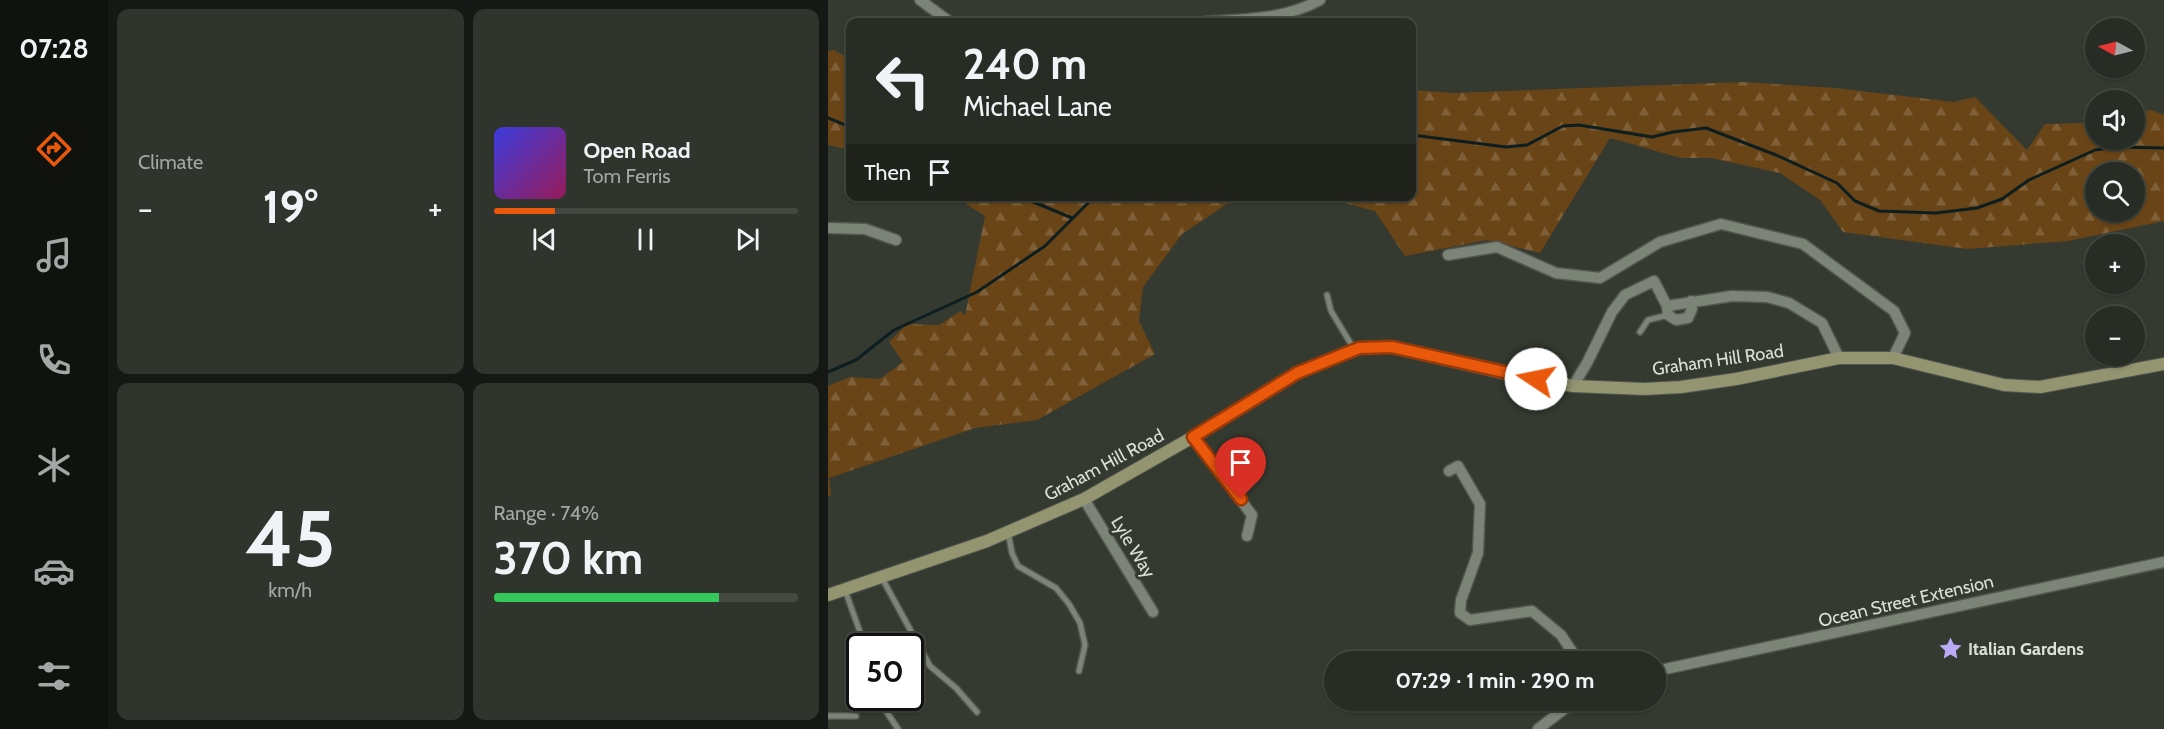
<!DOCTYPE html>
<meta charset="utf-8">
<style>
:root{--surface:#272c24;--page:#2f342c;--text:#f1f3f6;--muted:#a4a7a6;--line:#434841;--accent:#ea580c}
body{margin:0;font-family:Cabin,sans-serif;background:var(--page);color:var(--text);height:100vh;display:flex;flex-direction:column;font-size:22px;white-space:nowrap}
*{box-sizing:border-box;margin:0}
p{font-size:20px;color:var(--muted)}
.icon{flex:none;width:33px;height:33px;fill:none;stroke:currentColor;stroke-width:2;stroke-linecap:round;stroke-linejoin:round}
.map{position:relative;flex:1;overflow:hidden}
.drawer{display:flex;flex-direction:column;gap:9px;padding:9px;background:#151814;width:720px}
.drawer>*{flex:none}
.guide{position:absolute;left:18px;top:18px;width:570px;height:183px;border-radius:12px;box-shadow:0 2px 4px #0004,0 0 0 2px var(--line);background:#272c24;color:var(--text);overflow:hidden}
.needle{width:39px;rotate:277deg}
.buttons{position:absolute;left:1257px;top:18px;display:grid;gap:12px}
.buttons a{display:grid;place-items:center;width:60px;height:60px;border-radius:50%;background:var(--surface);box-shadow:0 2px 4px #0004,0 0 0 2px var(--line);font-size:30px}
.speed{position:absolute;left:18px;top:633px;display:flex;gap:12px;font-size:30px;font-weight:700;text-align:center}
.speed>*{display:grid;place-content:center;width:78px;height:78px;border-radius:50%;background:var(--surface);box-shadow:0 2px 4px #0004,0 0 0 2px var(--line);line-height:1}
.speed .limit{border:3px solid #111;border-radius:9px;background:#fff;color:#111}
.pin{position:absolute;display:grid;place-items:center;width:51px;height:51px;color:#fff;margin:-62px -26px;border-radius:50% 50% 50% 0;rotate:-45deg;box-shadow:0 0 6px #0007}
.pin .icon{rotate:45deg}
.me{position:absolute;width:66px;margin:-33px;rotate:281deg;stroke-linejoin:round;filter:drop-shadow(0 0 4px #0008)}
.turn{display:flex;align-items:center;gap:21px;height:126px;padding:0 18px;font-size:27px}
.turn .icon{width:78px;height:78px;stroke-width:2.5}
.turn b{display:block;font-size:42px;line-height:51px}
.then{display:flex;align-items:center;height:57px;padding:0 18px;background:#0003;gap:12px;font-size:22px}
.big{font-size:45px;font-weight:700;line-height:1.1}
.drawer .widget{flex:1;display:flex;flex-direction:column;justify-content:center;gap:9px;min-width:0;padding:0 21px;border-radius:12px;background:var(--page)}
.drawer .dial{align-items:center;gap:0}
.dial b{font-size:78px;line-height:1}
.song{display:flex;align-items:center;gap:18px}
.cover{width:72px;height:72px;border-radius:9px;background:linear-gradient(135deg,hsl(240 70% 55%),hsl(330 70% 35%))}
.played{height:6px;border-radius:3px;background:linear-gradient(90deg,var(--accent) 20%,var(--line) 20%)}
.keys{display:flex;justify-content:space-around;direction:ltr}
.heat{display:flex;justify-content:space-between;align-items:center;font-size:33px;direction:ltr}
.charge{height:9px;border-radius:4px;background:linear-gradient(90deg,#34c759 74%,var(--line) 0)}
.drawer .tiles{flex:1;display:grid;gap:9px;grid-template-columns:repeat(2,1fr)}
.trip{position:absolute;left:496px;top:651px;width:342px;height:60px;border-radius:30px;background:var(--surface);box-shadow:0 2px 4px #0004,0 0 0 2px var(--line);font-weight:700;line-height:60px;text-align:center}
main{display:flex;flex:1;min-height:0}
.tabs{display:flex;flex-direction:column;width:108px;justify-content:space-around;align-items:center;background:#10120e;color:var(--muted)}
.tabs .icon{width:42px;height:42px}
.tabs .selected{color:var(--accent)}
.tabs b{font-size:27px;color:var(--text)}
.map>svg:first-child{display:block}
.forest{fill:url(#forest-firs);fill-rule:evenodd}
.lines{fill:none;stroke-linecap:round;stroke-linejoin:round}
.stream{stroke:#0c1e1f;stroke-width:3}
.service-casing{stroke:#52564e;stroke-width:8}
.minor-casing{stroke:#52564e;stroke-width:13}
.secondary-casing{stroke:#52564e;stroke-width:14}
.service{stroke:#7c8478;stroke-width:5}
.minor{stroke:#7c8478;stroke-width:10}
.secondary{stroke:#939470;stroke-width:12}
.route-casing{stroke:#983908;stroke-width:15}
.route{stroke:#ea580c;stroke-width:10}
.labels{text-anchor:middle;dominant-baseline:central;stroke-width:6;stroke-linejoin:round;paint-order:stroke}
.street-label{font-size:18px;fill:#dce0d9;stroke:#343a30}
.poi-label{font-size:18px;font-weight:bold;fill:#dce0d9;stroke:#343a30;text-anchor:start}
</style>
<main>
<nav class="tabs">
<b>07:28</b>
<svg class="icon selected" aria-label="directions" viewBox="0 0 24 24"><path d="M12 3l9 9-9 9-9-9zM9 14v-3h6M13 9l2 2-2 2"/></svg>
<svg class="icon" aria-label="music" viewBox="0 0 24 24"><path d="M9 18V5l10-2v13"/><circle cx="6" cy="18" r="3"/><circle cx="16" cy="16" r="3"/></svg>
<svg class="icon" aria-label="phone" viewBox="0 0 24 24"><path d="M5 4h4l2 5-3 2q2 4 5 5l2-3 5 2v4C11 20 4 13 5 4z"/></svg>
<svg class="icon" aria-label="climate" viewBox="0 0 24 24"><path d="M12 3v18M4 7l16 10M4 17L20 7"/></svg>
<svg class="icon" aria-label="car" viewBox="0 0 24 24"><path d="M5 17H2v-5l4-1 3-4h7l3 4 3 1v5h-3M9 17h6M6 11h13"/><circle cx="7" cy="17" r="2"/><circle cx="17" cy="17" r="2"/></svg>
<svg class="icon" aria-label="filters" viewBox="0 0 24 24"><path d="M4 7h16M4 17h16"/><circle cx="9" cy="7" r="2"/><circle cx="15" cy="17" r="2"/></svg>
</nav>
<section class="drawer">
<div class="tiles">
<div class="widget"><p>Climate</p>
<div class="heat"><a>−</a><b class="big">19°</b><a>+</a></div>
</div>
<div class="widget">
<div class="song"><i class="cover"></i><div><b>Open Road</b><p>Tom Ferris</p></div></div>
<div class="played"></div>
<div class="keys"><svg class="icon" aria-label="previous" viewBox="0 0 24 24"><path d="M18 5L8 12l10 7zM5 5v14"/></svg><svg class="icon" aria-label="pause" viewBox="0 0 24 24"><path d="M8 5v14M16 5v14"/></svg><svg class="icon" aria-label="next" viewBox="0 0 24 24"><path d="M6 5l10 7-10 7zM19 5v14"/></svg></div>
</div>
<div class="widget dial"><b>45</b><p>km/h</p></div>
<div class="widget"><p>Range · 74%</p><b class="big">370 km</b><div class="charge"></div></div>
</div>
</section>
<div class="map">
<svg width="1336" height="729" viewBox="0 0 1336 729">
<defs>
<pattern id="forest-firs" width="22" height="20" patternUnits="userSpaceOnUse" patternTransform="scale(1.5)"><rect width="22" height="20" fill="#694416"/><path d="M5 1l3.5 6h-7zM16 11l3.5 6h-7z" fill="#7e5f37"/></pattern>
</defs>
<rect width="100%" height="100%" fill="#343a30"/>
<!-- forest -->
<path class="forest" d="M6,50L22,59V150L0,145V51Z
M915,82L1007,88L1126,102L1147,97L1199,150L1217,124L1256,123L1267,121L1268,140H1306L1307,113L1323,110L1336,115V221L1240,241L1139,249L1015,232L992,200L952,173L883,158H853L782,138L712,253L659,240L577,256L547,211L498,198L442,199L399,204L354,234L315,287L311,321L327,354L209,420L147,428L1,478L3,495L0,496V386L22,377L52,379L75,362L61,342L79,324L111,325L133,311L137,316L157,216L127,197L584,196V90L626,93ZM1268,172H1306V212H1268Z"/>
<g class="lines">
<!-- stream -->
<path class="stream" d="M0,118L22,127
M584,135L678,147L699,145L735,126L751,125L824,137L845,132L878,128L948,155L1009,183L1027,201L1051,211L1108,213L1149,208L1174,199L1201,180L1267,150L1290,147L1336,148
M191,196L244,218
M0,372L28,360L66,330L149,292L217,246L267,196"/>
<defs>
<path id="service" d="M499,295L503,311L526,349
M812,332L820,320L840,315
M180,532L184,553L190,566L228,588L241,604L252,623L257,645L251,671
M54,578L102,666L128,688L149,712
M17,590L37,646
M53,698L56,708L70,729
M0,716H28"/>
<path id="minor" d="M92,0L122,22
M376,22C415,19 456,20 492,0
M0,228L37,229L68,240
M620,255L669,247L728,273L772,278L832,242L893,224L975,244L1066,311L1077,333L1065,358
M839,306L840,315L848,320L860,318L864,309L863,301
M745,386L759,363L784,312L797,295L826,281L839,306L904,296L939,297L961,303L994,323L1011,358
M365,437L424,515L419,536
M621,471L630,466L652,504L650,553L633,600L632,613L642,620L704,611L733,635L751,662
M256,499L325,612
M828,671L1336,562
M710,729L748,700"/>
<path id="secondary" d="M0,595L159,541L256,499L365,437L469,373L531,348L564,347L671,372L745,386L817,389L853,387L908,379L1011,358H1065L1176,385L1212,387L1336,364"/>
</defs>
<!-- service casing -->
<use href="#service" class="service-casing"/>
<!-- minor casing -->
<use href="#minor" class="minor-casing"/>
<!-- secondary casing -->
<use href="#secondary" class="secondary-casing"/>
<!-- service -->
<use href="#service" class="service"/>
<!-- minor -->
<use href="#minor" class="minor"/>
<!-- secondary -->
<use href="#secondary" class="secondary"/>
</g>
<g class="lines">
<defs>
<path id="route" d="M413,499L365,437L469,373L531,348L564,347L708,379"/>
</defs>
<!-- route casing -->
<use href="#route" class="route-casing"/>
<!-- route -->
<use href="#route" class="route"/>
</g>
<!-- icons -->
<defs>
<symbol id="sight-bare" viewBox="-9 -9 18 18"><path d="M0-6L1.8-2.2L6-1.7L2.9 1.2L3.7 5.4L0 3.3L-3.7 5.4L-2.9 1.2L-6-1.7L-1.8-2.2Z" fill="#bbaaf6" stroke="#343a30" stroke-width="2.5" paint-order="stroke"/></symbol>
</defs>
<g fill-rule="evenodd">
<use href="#sight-bare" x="1106" y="632" width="33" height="33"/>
</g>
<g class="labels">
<!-- street labels -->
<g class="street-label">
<text transform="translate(890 360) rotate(-8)">Graham Hill Road</text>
<text transform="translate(276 465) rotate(-28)">Graham Hill Road</text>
<text transform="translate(305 547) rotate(59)">Lyle Way</text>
<text transform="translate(1078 601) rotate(-13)">Ocean Street Extension</text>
</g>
<!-- poi labels -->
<g class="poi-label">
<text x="1140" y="649">Italian Gardens</text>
</g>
</g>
</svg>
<div class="buttons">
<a><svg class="needle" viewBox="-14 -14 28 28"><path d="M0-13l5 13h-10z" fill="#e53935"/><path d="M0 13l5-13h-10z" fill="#a4a7a6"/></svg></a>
<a><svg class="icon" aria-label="sound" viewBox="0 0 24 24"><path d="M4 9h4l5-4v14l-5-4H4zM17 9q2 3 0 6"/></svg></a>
<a><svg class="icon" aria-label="search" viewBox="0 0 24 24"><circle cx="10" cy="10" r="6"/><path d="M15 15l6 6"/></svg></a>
<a>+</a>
<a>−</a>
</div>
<div class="speed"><div class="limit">50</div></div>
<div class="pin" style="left:413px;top:499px;background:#d93025"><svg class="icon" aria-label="arrive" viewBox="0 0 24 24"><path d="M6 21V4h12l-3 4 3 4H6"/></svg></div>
<svg class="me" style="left:708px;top:379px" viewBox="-20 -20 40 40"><circle r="19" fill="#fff"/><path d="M0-13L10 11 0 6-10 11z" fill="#ea580c"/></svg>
<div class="trip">07:29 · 1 min · 290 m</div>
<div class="guide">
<div class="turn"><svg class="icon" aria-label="left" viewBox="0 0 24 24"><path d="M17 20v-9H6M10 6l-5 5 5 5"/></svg><div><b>240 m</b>Michael Lane</div></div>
<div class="then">Then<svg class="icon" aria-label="arrive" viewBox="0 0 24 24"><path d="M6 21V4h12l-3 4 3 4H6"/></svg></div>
</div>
</div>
</main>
